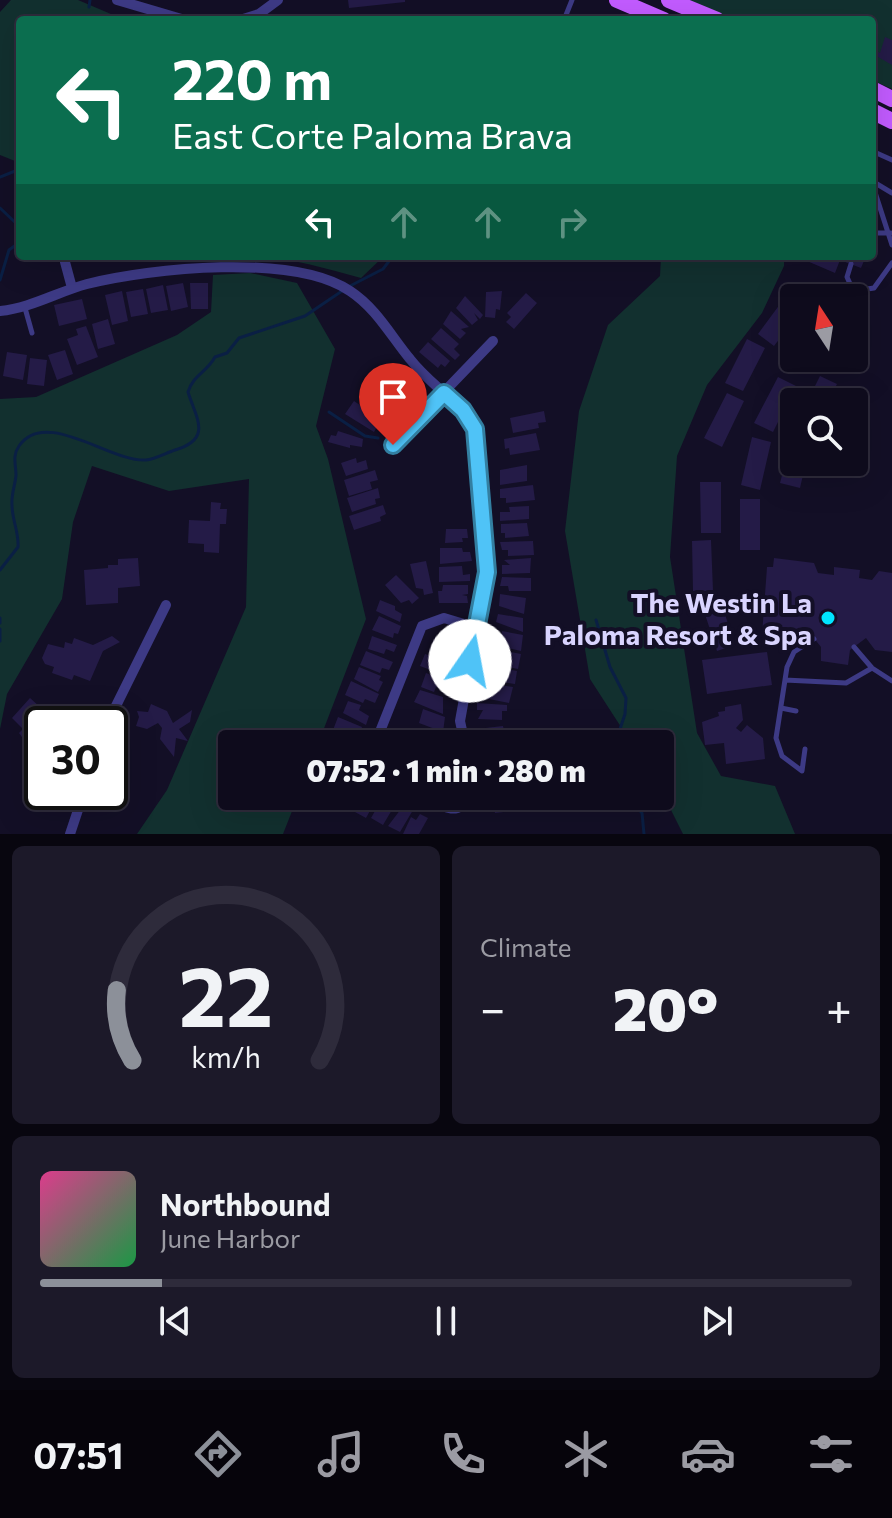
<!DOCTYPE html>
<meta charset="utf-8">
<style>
:root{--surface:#0e0b1c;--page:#1c1929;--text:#f1f3f6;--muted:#9b9ba3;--line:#2e2b3b;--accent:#8c9099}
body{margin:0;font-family:Commissioner,sans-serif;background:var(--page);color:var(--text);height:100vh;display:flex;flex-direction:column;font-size:30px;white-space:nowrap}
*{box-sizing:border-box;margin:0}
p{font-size:26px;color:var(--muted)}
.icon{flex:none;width:44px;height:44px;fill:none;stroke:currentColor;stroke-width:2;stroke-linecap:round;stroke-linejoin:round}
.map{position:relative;height:834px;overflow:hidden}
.side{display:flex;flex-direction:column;gap:12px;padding:12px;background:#08060f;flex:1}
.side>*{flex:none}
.banner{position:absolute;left:16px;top:16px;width:860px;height:244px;border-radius:8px;box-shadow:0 8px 32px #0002,0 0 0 2px var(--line);background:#0b6e4f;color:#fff;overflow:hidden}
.needle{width:52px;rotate:348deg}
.controls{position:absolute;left:780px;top:284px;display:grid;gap:16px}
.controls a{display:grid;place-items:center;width:88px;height:88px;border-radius:8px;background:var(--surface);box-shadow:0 8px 32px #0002,0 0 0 2px var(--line);font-size:40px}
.speed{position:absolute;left:24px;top:706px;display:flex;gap:16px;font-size:40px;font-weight:700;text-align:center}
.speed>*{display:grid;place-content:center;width:104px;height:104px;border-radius:50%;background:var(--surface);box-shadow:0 8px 32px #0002,0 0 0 2px var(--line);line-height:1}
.speed .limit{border:4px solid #111;border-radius:12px;background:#fff;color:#111}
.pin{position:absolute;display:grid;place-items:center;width:68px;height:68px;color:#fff;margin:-82px -34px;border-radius:50% 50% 50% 0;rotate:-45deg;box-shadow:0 0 8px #0007}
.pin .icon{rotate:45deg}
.me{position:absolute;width:88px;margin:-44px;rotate:12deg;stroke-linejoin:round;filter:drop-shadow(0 0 6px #0008)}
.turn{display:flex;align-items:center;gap:28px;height:168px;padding:0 24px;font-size:36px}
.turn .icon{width:104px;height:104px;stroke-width:2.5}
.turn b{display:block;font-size:56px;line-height:68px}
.lanes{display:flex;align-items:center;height:76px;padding:0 24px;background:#0003;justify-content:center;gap:40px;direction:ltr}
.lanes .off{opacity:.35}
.big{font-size:60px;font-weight:800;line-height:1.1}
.side .tile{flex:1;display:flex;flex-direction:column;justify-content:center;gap:12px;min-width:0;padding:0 28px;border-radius:12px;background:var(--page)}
.side .dial{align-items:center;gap:0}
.dial svg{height:208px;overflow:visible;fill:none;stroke:var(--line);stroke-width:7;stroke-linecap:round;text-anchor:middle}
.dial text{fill:var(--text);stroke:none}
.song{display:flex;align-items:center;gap:24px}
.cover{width:96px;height:96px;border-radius:12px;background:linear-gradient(135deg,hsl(330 70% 55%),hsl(140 70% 35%))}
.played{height:8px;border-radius:4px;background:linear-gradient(90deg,var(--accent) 15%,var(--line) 15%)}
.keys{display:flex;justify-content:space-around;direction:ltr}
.heat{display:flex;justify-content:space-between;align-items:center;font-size:44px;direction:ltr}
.side .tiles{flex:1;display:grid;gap:12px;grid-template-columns:1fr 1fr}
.tile:last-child{grid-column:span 2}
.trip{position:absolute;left:218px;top:730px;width:456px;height:80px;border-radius:8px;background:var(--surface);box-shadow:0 8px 32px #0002,0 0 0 2px var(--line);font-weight:800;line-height:80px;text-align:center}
.tab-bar{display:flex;height:128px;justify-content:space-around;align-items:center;background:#06040b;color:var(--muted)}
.tab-bar .icon{width:56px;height:56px}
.tab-bar .current{color:var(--accent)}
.tab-bar b{font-size:36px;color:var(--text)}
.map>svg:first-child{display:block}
.green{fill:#12302f}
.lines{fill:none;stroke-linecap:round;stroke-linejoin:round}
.stream{stroke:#0a1f44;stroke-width:3}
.building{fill:#241b47}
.lane{stroke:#3d3a85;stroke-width:5}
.street{stroke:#3d3a85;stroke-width:10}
.primary{stroke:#c25bff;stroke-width:16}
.route-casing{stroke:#337fa1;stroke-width:20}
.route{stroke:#4fc3f7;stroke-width:14}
.poi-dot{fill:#00e5ff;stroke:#130f26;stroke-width:3}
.labels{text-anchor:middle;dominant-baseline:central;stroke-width:8;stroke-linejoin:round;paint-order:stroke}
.poi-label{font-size:28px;font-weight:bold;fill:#d9d4ff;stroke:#130f26;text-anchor:end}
</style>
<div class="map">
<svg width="892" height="834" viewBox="0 0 892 834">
<rect width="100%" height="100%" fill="#130f26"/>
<!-- green -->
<path class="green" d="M11,0H78L125,20H20V163L0,155V12Z
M687,0H892V89L872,80V20H735Z
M159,256H384L361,278C327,269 293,258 258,257C227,256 196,260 165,259Z
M661,256H784V266L762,313L707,385L677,456L670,557L697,733L721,776L775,786L795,834H683L660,788V744H632L590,679L565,531L579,411L608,325L660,276Z
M250,273L297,283L335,349L316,426L328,459L366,619L318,744H232V796H298L283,834H137L167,790L246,607L249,479L169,491L92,466L73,522L62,599L7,694L0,729V399L36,397L177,335L211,312L213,275Z"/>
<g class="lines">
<!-- stream -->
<path class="stream" d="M89,7L90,0
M0,177L20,169
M0,208L20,227
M0,280L9,250L20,242
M348,287L383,269L393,256
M329,412L365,436L378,438
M0,570L18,547C19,532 12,520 12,505C11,495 15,486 16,475C16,465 12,456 19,446C45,407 112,463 146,460C155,459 166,453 175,450C213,439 196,418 188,392C193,375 207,372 215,357L227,353L239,338L305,316L342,291
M0,618V623
M596,620L610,667L626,698L625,714L615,744
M0,629V641
M627,796L642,813L644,834"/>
</g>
<!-- building -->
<path class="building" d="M348,0H405V2L349,8Z
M885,37L892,40V65L873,54L875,50L880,53Z
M809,256H866L861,268L840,260L835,273L807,261Z
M183,283L188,307L171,311L166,286Z
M190,283H208V309H191Z
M163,285L168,310L151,313L146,289Z
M143,289L148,314L131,317L126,292Z
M122,291L128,321L112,325L105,295Z
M502,291L500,310L496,309L495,318L485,317L486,292Z
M789,292L794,296V320L774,346L758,334Z
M526,293L537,303L514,329L506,322L511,317L507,313Z
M465,296L483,315L480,319L474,313L478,320L472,325L456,308Z
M82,299L87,319L59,326L54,305Z
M451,311L469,327L461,329L466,333L460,339L443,324Z
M108,319L115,344L98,349L92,324Z
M86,326L98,357L77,365L67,339L78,335L76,329Z
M441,328L459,344L454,349L460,355L455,360L431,339Z
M747,339L765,348L743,391L725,383Z
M428,342L450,361L445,367L441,364L438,368L419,352Z
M65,350L73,374L57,380L48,355Z
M7,352L27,355L23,380L3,376Z
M30,358L47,360L44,386L27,384Z
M822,358H842L840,368L821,365Z
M403,367L421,385L418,389L422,392L416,399L393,379Z
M820,376L837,384L828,402H807Z
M778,377L796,386L773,432L754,423Z
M389,381L409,398L405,402L409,407L403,412L380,392Z
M727,393L744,401L722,447L704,438Z
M377,394L395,411L389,418L367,404Z
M354,401L376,416L373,422L378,425L374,432L345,414Z
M544,411L546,422L538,423L539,428L513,433L510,418Z
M338,431L363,439L362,447L350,445V448L328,442L331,435L336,436Z
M536,433L540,450L510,455L509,448L505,449L504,439Z
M793,433L794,462H806L800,488L780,483Z
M752,437L771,442L760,490L741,485Z
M356,458L357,463L366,460L368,469L346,476L341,463Z
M527,465V481L500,485V470Z
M375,470L378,480L370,482L372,489L349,496L344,480Z
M700,482H721V533H701Z
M533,485L535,500L506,503V498H500V489Z
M378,488L380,498L375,499L376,504L352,512L347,498Z
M740,499H760V550H740Z
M211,502L221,503L220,509H227L226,524H220L219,553L204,552V544L188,543L189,520L210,521Z
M383,505L386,514L380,517L381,521L354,530L349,516Z
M529,506V519L500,521V512H510L509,507Z
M527,523L529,536L505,538V533H501V524Z
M446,529H467L468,538H462L463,542L445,543Z
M711,540L713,591H693L692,541Z
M533,541L534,555L508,556V550H502L500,542Z
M440,548H462L463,552H470L472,561L440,564Z
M138,558L140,586L118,588V603L86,605L84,570L108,568V565H118V559Z
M531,558L530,573L502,574V565H510L504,560Z
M774,558L814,563L818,573L834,575V567L860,570L859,578L872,580L879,571L892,573V652L875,650L866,638L850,650L848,665L821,661V647L809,632L802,637L762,635L767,567H773Z
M426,561L433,593L424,595L423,589L416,588L410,564Z
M462,566L463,575L470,574V581L439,582V567Z
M396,575L419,598L412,604L409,600L401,603L385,585Z
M502,577L531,578V591H509L508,586H500Z
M443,585H468V594L462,595L467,596L468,603H439L438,591H442Z
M500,594L526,598L524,614L499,606Z
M719,596L735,645L717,651L701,602Z
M380,600L395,606V610L402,614L400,622L376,611Z
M498,614L523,618V632L496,622Z
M379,616L401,626L398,634L394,633L393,638L372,630Z
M502,631L523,635L521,651L491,644L493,636L501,638Z
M112,636L120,642L103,651L90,681L74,675L72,680L52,673L54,667L45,664L42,658L48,644L64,648L65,642L72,644L74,638L93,645Z
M372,636L397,645L394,652L386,649L384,654L368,649Z
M435,637L459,647L453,661L429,651Z
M490,648L521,654L518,669L493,664L494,657L489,656Z
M366,651L393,662L389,670L382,668L380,673L360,665Z
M767,652L772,685L707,694L702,660Z
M425,654L447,661L445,666L452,670L449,677L420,666Z
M487,665L517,671L515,684L489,680L490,674H485Z
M359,667L381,676L379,680L383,682L378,692L354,679Z
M426,673L448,681L444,690L436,687L434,692L421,687Z
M351,681L379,694L375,703L365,699L363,703L345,695Z
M491,684L513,687L509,703L479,697L480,690L489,691Z
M420,690L443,697V714L414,702Z
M30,698L50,716L64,712L65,716L51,724H42V745L31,734L24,740L19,733L23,729L12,718Z
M348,701L361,705L359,710L369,716L366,725L343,713Z
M477,703L507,705V711H502V720L478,719L483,710H477Z
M151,704L167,711L173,723L192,710L190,722L179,729L188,741L176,738L174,757L160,739L162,728L158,723L147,729L136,726L139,717L137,711L148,712Z
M741,704L743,720L736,728L741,732L747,725L763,738L765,759L726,764L724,743L705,745L702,722L719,716L718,712L725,711V707Z
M423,709L445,717L443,732L419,723Z
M338,717L362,727L359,734L353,731L351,736L333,730Z
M503,726L506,740L485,742V737H479L477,729Z
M394,731L408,739L405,744H386Z
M328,733L353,742L352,744H322Z
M364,796H378L366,818L355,812Z
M519,796L521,810L495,813L494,808H489L488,799Z
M388,798L396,803L383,825L371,818L379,804L383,806Z
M404,805L413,810L400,832L388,826Z
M420,814L428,818L419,834H403L411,817L416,820Z"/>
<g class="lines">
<!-- lane -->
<path class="lane" d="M564,20L572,0
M872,151L892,160
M872,181L892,193
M872,183L892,245
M872,233H891
M851,264L847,277L851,286L861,290L874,288L892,263
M25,308L32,333
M854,647L872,668L892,681
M785,680L846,683L872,668
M781,708L796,711
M805,749L802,771L782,756L776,738L787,667L794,652L814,639"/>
<!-- street -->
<path class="street" d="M117,0L185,20
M240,20L259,14L278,0
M65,262L72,288
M0,311C31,308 57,292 87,284C151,268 293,253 350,291C376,308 391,336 410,359C435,391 470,405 480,448L487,572L460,721L465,744
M393,445L493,341
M107,724L166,605
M375,744L422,626L444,618L477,628
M423,796C440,805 458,819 469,796
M70,834L84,792"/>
<!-- primary -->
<path class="primary" d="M617,0L664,20
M669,0L717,20
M872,89L892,99
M872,111L892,121"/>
</g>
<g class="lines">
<defs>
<path id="route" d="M393,445L444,393L463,410L475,429L487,572L470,661"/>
</defs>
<!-- route casing -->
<use href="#route" class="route-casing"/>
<!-- route -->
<use href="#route" class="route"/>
</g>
<!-- markers -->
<circle class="poi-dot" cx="828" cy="618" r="8"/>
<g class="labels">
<!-- poi labels -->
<g class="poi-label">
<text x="812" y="602">The Westin La<tspan x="812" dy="32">Paloma Resort &amp; Spa</tspan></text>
</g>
</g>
</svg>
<div class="controls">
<a><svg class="needle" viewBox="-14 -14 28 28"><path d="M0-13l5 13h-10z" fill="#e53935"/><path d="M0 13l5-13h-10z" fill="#9b9ba3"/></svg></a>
<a><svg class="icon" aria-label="search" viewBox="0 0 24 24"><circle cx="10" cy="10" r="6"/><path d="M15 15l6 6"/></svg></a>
</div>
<div class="speed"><div class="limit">30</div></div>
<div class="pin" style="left:393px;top:445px;background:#d93025"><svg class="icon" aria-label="arrive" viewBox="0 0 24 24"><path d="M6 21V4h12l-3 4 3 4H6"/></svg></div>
<svg class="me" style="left:470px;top:661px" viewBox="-20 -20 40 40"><circle r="19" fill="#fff"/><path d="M0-13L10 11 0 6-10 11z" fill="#4fc3f7"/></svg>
<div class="trip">07:52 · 1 min · 280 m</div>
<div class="banner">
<div class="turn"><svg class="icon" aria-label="left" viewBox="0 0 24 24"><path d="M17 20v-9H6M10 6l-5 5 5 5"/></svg><div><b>220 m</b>East Corte Paloma Brava</div></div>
<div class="lanes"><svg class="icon" aria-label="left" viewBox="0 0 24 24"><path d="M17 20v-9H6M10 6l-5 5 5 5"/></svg><svg class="icon off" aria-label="ahead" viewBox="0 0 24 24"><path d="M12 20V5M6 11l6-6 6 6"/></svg><svg class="icon off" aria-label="ahead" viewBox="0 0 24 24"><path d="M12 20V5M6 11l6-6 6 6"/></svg><svg class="icon off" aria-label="right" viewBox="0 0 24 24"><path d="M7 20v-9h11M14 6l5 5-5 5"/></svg></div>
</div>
</div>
<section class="side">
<div class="tiles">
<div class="tile dial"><svg viewBox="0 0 100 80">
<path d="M14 69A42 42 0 1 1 86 69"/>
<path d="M14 69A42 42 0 0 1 8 42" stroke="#8c9099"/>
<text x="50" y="56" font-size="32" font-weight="700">22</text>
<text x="50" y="72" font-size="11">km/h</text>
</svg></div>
<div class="tile"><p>Climate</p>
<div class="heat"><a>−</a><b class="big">20°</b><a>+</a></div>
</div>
<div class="tile">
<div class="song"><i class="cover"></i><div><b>Northbound</b><p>June Harbor</p></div></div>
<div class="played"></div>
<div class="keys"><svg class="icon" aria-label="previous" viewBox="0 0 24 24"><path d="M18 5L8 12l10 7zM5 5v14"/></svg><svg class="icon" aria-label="pause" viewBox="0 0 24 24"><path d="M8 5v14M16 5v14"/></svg><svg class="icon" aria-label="next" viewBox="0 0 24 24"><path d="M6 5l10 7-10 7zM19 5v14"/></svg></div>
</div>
</div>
</section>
<nav class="tab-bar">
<b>07:51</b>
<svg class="icon current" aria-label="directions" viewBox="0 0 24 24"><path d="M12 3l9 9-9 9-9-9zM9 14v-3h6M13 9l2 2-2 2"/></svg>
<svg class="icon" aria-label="music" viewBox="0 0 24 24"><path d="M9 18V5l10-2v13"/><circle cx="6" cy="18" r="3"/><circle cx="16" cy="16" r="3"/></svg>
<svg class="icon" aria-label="phone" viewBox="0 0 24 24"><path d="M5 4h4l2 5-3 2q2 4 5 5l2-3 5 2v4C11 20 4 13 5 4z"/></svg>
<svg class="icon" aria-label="climate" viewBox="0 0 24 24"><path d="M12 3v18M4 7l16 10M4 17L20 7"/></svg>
<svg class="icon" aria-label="car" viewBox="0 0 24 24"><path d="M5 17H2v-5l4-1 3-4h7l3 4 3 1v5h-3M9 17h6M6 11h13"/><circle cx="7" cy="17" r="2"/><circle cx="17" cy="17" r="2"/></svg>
<svg class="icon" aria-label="filters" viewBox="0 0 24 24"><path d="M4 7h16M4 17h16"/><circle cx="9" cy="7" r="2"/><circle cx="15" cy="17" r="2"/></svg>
</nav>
